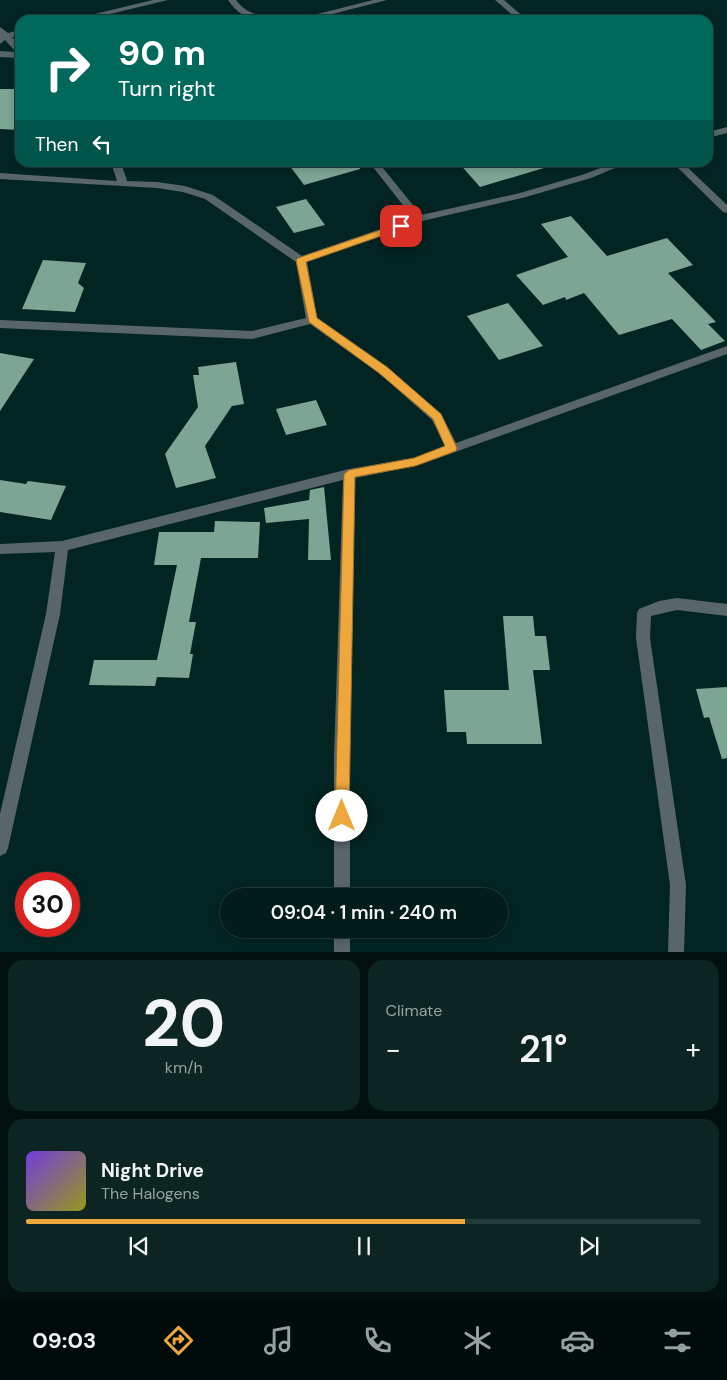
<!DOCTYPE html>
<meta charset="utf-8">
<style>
:root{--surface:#021c1a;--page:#0c2523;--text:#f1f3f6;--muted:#96a1a2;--line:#233a39;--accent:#eea73c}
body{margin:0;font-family:"DM Sans",sans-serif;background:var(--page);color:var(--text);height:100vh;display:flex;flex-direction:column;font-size:19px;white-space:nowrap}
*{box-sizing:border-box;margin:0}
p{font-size:16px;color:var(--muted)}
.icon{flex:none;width:28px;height:28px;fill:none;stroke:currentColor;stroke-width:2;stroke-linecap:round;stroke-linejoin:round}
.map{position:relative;height:952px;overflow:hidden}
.panel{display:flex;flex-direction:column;gap:8px;padding:8px;background:#010f0e;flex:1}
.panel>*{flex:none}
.top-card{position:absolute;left:15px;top:15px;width:698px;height:152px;border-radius:15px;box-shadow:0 2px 8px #0003,0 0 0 1px var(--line);background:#00695c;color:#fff;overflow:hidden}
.speed{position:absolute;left:15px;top:872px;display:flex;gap:10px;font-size:25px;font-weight:700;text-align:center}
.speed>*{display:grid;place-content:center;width:65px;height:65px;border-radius:50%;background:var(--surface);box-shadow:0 2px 8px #0003,0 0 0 1px var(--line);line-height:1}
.speed .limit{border:8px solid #d22;background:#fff;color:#111}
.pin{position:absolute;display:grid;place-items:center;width:42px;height:42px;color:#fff;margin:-21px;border-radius:10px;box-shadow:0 2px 8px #0006}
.me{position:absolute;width:55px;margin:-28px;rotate:0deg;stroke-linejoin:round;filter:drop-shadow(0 0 4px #0008)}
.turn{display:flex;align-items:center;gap:18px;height:105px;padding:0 20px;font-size:22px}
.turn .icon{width:65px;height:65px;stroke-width:2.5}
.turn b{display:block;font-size:35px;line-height:42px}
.then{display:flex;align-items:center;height:48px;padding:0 20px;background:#0003;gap:10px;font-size:19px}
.big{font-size:38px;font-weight:600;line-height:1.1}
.panel .widget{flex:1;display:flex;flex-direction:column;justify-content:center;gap:8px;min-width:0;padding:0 18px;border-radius:15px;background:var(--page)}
.panel .dial{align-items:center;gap:0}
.dial b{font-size:65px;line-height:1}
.song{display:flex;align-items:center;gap:15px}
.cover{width:60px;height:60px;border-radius:8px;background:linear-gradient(135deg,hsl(260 70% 55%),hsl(60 70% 35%))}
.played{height:5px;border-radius:2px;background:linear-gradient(90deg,var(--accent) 65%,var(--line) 65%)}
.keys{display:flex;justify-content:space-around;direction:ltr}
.heat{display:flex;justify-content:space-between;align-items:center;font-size:28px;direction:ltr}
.panel .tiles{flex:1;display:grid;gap:8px;grid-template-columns:1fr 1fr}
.widget:last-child{grid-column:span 2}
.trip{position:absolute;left:220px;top:888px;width:288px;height:50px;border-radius:25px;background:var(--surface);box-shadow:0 2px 8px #0003,0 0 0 1px var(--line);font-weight:600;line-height:50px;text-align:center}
.tabs{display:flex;height:80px;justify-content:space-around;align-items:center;background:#010b0a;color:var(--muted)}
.tabs .icon{width:35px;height:35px}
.tabs .current{color:var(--accent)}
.tabs b{font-size:22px;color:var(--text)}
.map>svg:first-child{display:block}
.building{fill:#7ca593}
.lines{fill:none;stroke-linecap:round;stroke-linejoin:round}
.street{fill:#586569;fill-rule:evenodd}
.route{fill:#eea73c;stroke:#9b6d27}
</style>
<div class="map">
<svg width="727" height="953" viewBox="0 0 727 953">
<rect width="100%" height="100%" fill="#022523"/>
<!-- building -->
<path class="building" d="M0,89H20V130L0,129Z
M287,162H359L360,169L304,185Z
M458,162H543L544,168L480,187Z
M306,199L325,225L294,233L276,207Z
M571,216L607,256L667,238L693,265L668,273L716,322L708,324L725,341L701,350L672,319L619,335L584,293L566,300L565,297L543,305L516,275L568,257L541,224Z
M43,260L86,263L78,283L84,288L75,312L22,309Z
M508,303L543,346L499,360L467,316Z
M0,353L34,359L0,411Z
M236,362L244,404L232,406L205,446L216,478L176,488L165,454L198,407L193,375H199L198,367Z
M316,400L327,425L286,435L276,409Z
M0,480L26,484L28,481L66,486L51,520L0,512Z
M324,487L331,560H308L309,519L266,523L264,508L309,500L310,490Z
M215,521L260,522L258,558H201L189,622H196L190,654H193L189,678L157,677L155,686L89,685L94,660H157L177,565H154L159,532H214Z
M503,616H533L535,636H546L550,670H533L542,744H467L466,732H447L444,690H509Z
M727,687V758L722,759L709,717L704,718L696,689Z"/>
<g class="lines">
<!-- street -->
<path class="street" d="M153,0H168L85,20H70Z
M228,0H236C249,18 268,16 288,18L292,20C264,20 246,26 228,0Z
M373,0H387L309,20H294Z
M495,0H504L527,20H518Z
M0,27L8,33L20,30V36L12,37L20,46V58L0,57V51L16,52L5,40L0,44Z
M727,127V133L708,138V132Z
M111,162H121L127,181L157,182L185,186L213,195L302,256L413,218L369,162H378L421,215L520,193L585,174L615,162H629L591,178L526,197L422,221L307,262L317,318L387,367L441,414L456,443L727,346V354L419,465L355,478L350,757V896H334V757L343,480L68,550L60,614L8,848L6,853L0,856V814L46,614L55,552L0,554V544L62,541L349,469L414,458L445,446L432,420L379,373L310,324L252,339L0,328V320L252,331L306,318L296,262L205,199L183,192L157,188L0,179V173L117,181Z
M672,162H682L727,205V213L723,212Z
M677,598L727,604V616L677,610L651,616L650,638L686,885L684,953H668L670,885L636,638L637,613L639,609L659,601Z
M334,929H350V953H334Z"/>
</g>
<!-- route -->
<path class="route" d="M401,223L406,226L404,228L306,262L317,318L387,367L441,414L457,448L456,451L415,466L355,477L349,816L347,821L342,823L337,821L335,816L344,474L349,470L414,458L445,446L433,419L379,373L309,322L296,260L298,258Z"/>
</svg>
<div class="speed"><div class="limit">30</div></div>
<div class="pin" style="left:401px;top:226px;background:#d93025"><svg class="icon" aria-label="arrive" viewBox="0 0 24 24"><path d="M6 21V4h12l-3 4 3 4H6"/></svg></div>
<svg class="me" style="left:342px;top:816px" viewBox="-20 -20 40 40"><circle r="19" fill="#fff"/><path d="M0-13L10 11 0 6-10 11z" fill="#eea73c"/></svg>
<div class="trip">09:04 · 1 min · 240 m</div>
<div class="top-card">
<div class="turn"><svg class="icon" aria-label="right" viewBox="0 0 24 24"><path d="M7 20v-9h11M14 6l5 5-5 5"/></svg><div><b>90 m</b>Turn right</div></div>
<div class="then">Then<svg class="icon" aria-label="left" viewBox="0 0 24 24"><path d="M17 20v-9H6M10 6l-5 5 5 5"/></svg></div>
</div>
</div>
<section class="panel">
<div class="tiles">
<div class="widget dial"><b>20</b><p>km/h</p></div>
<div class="widget"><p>Climate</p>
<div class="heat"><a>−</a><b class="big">21°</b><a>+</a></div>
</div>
<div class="widget">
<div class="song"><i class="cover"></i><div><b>Night Drive</b><p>The Halogens</p></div></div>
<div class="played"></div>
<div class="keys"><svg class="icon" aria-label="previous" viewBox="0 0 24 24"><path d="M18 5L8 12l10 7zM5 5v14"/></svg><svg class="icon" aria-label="pause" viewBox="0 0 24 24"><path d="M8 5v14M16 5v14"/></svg><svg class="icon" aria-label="next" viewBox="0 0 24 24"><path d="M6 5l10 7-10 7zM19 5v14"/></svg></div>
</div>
</div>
</section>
<nav class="tabs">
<b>09:03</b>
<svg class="icon current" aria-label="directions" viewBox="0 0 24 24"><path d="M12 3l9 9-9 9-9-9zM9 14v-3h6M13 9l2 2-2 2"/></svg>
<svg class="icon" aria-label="music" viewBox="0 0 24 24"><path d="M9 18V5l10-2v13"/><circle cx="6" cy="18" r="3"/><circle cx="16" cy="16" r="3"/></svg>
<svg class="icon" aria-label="phone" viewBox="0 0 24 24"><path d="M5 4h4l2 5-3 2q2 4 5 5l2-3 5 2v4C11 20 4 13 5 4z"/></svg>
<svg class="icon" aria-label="climate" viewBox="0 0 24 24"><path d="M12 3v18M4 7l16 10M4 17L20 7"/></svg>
<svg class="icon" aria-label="car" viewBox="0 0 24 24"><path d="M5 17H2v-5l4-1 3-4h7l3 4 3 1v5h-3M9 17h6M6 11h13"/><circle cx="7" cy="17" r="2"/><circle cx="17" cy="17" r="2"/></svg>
<svg class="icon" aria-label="filters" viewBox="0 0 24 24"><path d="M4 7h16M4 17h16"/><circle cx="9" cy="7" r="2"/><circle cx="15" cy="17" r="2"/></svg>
</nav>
